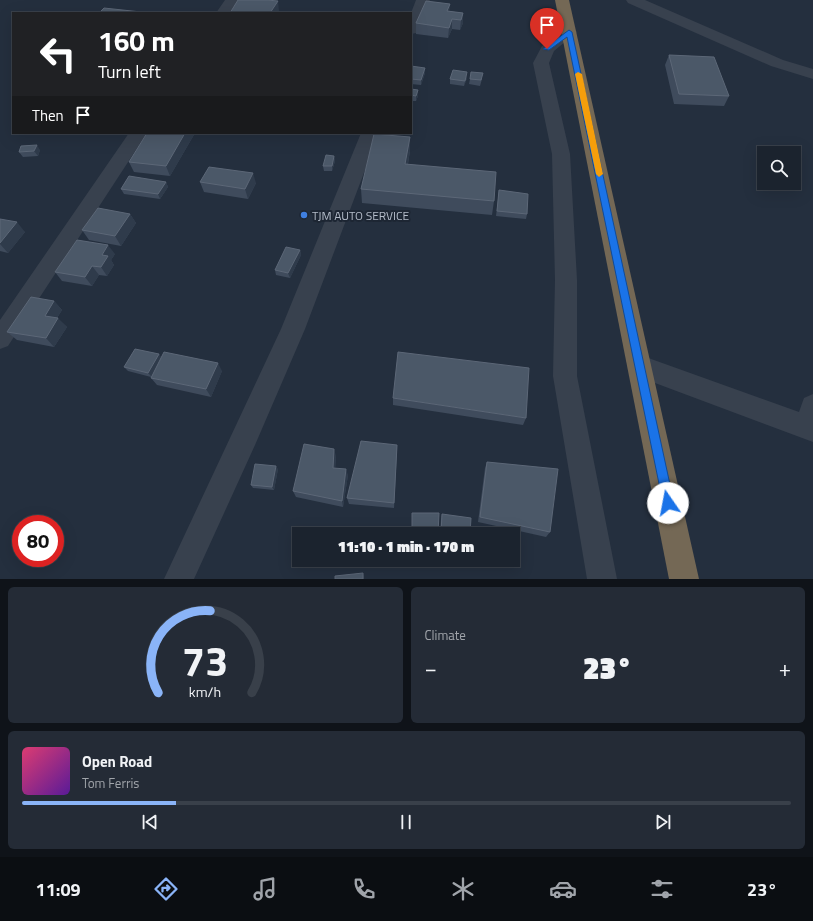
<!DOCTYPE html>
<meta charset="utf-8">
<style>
:root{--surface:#1b232e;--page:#242b36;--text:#f1f3f6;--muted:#a0a4aa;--line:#39404a;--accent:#8ab4f8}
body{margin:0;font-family:"Titillium Web",sans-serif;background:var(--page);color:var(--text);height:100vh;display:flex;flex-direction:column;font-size:15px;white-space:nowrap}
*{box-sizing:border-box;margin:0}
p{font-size:13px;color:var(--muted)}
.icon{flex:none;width:22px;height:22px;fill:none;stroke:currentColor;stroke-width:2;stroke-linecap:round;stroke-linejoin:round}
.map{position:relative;height:579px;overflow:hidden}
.panel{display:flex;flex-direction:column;gap:8px;padding:8px;background:#0f1319;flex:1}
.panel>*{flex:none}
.guide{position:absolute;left:12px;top:12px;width:400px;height:122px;border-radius:0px;box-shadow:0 4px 16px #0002,0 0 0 1px var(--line);background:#202124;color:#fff;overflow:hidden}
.tools{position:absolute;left:757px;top:146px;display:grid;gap:8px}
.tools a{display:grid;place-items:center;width:44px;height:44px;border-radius:0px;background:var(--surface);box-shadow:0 4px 16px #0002,0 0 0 1px var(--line);font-size:20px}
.speed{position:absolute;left:12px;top:515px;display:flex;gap:8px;font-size:20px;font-weight:700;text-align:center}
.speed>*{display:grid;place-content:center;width:52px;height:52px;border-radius:50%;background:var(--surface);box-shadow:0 4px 16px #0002,0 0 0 1px var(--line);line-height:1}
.speed .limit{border:6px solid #d22;background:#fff;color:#111}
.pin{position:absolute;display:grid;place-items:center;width:34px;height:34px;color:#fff;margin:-41px -17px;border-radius:50% 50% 50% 0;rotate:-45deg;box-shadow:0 0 4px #0007}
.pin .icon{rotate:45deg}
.me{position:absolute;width:44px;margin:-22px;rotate:348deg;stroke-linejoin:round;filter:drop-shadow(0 0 3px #0008)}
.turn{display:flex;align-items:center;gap:14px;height:84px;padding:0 20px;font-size:18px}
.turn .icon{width:52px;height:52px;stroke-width:2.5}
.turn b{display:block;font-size:28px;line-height:34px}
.then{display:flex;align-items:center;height:38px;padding:0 20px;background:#0003;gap:8px;font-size:15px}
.big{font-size:30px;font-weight:800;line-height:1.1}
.panel .tile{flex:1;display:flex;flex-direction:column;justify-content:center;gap:6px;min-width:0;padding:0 14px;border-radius:6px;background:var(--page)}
.panel .dial{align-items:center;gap:0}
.dial svg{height:104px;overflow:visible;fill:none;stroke:var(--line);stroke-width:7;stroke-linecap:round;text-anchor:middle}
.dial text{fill:var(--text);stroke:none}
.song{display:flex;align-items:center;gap:12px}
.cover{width:48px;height:48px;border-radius:6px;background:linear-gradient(135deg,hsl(340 70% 55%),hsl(270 70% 35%))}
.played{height:4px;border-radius:2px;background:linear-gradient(90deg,var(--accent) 20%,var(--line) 20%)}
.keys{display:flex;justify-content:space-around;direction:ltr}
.heat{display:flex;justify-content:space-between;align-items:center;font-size:22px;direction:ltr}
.panel .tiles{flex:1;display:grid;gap:8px;grid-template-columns:1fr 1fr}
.tile:last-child{grid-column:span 2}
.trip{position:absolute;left:292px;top:527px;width:228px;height:40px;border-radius:0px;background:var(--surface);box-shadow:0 4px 16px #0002,0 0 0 1px var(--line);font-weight:800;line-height:40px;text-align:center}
.menu{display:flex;height:64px;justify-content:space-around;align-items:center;background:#0b0e12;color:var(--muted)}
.menu .icon{width:28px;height:28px}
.menu .active{color:var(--accent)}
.menu b{font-size:18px;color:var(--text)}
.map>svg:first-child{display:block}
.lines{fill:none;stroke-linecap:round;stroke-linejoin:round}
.minor{fill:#38414e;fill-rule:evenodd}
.highway{fill:#746855;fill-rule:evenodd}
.wall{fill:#3f4b5c}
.shaded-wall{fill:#2f3b4b}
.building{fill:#4b5868;stroke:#5c6777}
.route{fill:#1a73e8;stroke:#114b97}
.slow{fill:#f59e0b}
.shop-dot{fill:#3f7fe0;stroke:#1d2633;stroke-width:1.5}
.labels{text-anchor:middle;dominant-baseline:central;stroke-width:4;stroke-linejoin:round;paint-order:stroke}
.poi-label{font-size:12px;fill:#b4bcc9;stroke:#1d2633;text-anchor:start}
</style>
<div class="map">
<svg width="813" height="579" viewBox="0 0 813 579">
<rect width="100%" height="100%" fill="#242f3e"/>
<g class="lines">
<!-- minor -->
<path class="minor" d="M225,0H239L230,13H216Z
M416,0H430L418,30L416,33L411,34V13Z
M626,0H645L783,60L813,69V79L771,66L628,3Z
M569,27L574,29L577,32L554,51L549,63L570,154L577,280V376L617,579H587L553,376L555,280L552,154L533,63L542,46L564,29Z
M129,133H147L8,346L0,349V320Z
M361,133H379L305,329L255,445L194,579H164L281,329Z
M640,355L799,412L804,398L813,394V442L631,374L628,366L631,358Z"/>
<!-- highway -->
<path class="highway" d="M555,0H569L699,579H669Z"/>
</g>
<!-- wall -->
<path class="wall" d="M450,4L449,11L463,13V23L460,30L452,29L448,38L416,34V23Z
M669,55L729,96L724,106L674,104L665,65Z
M411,66L425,73L421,85L411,84Z
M467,78L464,86L450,84V79Z
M470,79H482L480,86L469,84Z
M411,89L418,90V96L416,101H411Z
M147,133H195L170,176L134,172L129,162Z
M410,137V151L408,164L494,201L492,215L362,203L361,189Z
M40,150L38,156L23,157L19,152Z
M334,156L335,161L332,171H324L323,166Z
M166,182L168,187L160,199L124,194L121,189Z
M200,182L256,183L248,199L204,192Z
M499,190L527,214L526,219L496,216Z
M130,214L136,223L121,246L89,240L82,230Z
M0,219L25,232L8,253L0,251Z
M300,250L301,255L290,278L276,275L275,270Z
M115,254L111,260L114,265L107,276L99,275L92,286L62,281L55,272Z
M54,301L62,310L57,318L67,327L54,347L17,340L7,332Z
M159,354L161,358L222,371L211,397L157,385L151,378V377L128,371L124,367Z
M393,398L526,418L523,425L393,405Z
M397,445V452L394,508L349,504L347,498Z
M336,456L335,468L348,475L343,507L296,497L293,491Z
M487,462L550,532L546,537L478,522L485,468Z
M278,469L274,490L253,488L251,485Z
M442,514L470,534H440L441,519Z"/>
<!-- shaded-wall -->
<path class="shaded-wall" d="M278,1L279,11L278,13H270Z
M450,4L449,14L447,11Z
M463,13V23L460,30L461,20Z
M452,19V29L448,38L449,28Z
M425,68V73L421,85V80Z
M467,72V78L464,86L465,81Z
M418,90V96L416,101V96Z
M185,133H195L170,176L166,166Z
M410,137V151L405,178V164Z
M37,145L40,150L38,156L34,151Z
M334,156L335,161L332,171V166Z
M253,173L256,183L248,199L245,189Z
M166,182L168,187L160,199L158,194Z
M130,214L136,223L121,246L115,236Z
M17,222L25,232L8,253L0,244V243Z
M108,245L115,254L111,260L114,265L107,276L101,267L102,255Z
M300,250L301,255L290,278L288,273Z
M92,266L99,275L92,286L85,277Z
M54,301L62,310L53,324L45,316Z
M58,318L67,327L54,347L46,338Z
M159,354L162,359L152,377L148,373Z
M218,363L222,371L211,397L206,389Z
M397,445V452L394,508V503Z
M334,449L336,456L335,474L333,468Z
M276,466L278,469L274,490L272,487Z
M346,469L348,475L343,507L342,501Z
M363,573L364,576V579H363Z"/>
<!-- building -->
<path class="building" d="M238,0H267L278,1L270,13L262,12L261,13H230Z
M426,1L450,4L447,11L463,13L461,20L452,19L449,28L416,23Z
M104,8L141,12L140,13H99Z
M669,55L714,57L729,96L679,94Z
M411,66L425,68L421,80L411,79Z
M453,70L467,72L465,81L450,79Z
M471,72L483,73L481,80L470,79Z
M411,89L418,90L416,96L411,95Z
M147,133H185L166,166L129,162Z
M374,134L410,137L405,164L496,172L494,201L361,189Z
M37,145L34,151L19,152L21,146Z
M326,155L334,156L332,166H323Z
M209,167L253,173L245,189L200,182Z
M129,176L166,182L158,194L121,189Z
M499,190L528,194L527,214L497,211Z
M98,208L130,214L115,236L82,230Z
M0,219L17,222L0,243Z
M77,240L108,245L102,255L108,256L101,267L92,266L85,277L55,272Z
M286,247L300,250L288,273L275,270Z
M31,297L54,301L45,316L58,318L46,338L7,332Z
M135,349L159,354L148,373L124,367Z
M164,352L218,363L206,389L151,378Z
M398,352L529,368L526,418L393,398Z
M361,441L397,445L394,503L347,498Z
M304,444L334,449L333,468L346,469L342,501L293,491Z
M487,462L558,469L550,532L480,517Z
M255,464L276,466L272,487L251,485Z
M412,513H439L438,534H412Z
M442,514L471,518L470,534H441Z
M363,573V579H335V576Z"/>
<!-- route -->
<path class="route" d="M569,30L572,32L674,503L672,507L668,509L664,507L663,503L567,37L549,50L543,49Z"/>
<!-- slow -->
<path class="slow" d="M578,72L582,74L603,174L599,177L596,174L575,74Z"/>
<!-- markers -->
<circle class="shop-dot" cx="304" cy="215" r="4"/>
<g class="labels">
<!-- poi labels -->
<g class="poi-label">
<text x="312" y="215">TJM AUTO SERVICE</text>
</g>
</g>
</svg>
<div class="tools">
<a><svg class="icon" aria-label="search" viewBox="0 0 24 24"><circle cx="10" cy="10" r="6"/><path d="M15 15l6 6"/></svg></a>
</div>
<div class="speed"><div class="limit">80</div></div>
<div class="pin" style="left:547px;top:49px;background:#d93025"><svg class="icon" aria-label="arrive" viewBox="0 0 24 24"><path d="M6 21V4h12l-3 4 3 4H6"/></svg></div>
<svg class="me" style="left:668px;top:503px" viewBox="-20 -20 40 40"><circle r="19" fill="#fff"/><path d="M0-13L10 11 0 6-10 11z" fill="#1a73e8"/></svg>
<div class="trip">11:10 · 1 min · 170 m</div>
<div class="guide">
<div class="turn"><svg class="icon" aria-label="left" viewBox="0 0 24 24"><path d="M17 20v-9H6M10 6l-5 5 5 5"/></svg><div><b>160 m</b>Turn left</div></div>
<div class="then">Then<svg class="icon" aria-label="arrive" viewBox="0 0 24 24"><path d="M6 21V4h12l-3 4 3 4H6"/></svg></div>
</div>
</div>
<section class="panel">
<div class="tiles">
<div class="tile dial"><svg viewBox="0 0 100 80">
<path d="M14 69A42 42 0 1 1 86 69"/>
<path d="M14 69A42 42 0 0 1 54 6" stroke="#8ab4f8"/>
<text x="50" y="56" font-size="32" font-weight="700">73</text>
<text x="50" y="72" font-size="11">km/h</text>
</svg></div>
<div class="tile"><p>Climate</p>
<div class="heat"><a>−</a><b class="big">23°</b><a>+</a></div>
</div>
<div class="tile">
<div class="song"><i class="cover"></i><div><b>Open Road</b><p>Tom Ferris</p></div></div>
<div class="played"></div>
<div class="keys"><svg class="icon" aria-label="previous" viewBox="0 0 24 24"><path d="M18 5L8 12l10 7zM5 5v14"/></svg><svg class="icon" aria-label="pause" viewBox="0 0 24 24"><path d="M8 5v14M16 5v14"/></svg><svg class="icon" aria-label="next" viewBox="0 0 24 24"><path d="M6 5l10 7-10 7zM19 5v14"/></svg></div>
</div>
</div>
</section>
<nav class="menu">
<b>11:09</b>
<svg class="icon active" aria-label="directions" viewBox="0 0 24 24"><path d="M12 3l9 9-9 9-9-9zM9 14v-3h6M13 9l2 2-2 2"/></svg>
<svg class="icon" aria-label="music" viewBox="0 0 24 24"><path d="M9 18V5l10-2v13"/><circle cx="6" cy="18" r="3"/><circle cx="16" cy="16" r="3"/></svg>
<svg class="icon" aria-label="phone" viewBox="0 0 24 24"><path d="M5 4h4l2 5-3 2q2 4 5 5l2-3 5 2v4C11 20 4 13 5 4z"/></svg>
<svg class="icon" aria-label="climate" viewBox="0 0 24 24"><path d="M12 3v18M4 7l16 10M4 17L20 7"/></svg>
<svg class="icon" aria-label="car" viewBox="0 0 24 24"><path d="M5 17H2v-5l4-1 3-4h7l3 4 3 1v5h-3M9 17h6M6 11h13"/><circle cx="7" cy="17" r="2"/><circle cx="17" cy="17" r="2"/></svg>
<svg class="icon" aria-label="filters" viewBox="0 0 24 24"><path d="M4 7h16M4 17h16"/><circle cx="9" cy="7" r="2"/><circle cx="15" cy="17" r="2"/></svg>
<b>23°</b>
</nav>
